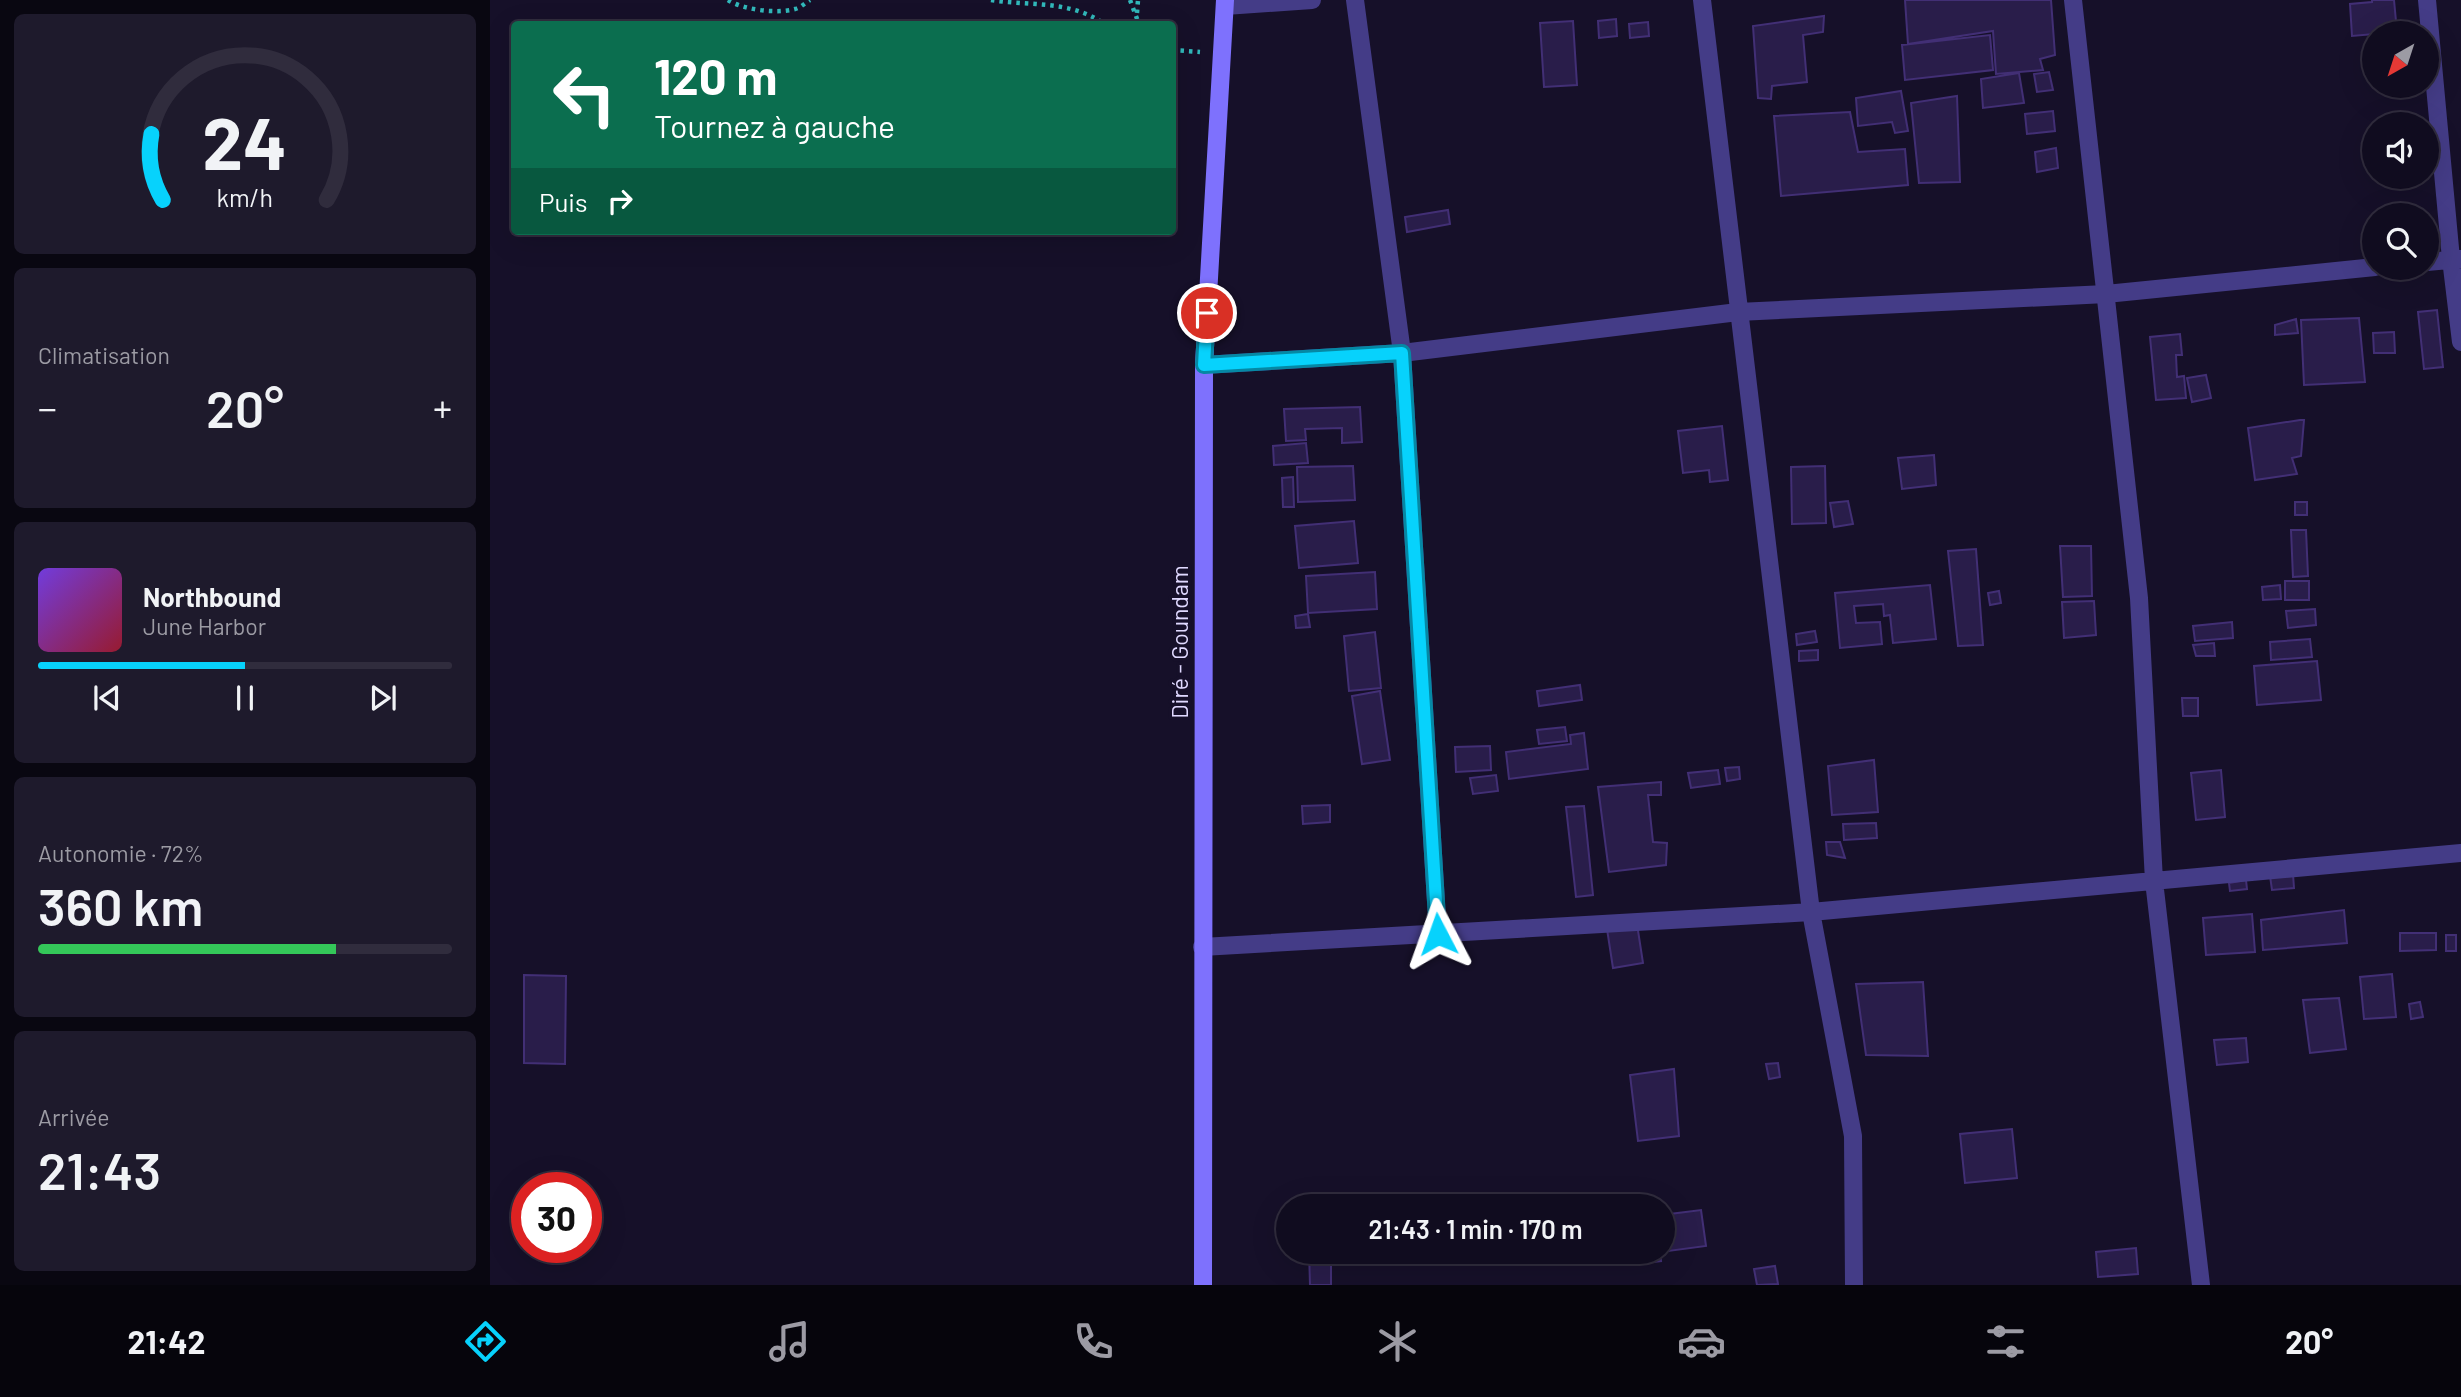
<!DOCTYPE html>
<html lang="fr">
<meta charset="utf-8">
<style>
:root{--surface:#100c1f;--page:#1e1a2c;--text:#f1f3f6;--muted:#9c9ba4;--line:#302c3d;--accent:#07d2fc}
body{margin:0;font-family:Barlow,sans-serif;background:var(--page);color:var(--text);height:100vh;display:flex;flex-direction:column;font-size:26px;white-space:nowrap}
*{box-sizing:border-box;margin:0}
p{font-size:23px;color:var(--muted)}
.icon{flex:none;width:38px;height:38px;fill:none;stroke:currentColor;stroke-width:2;stroke-linecap:round;stroke-linejoin:round}
.map{position:relative;flex:1;overflow:hidden}
.side{display:flex;flex-direction:column;gap:14px;padding:14px;background:#090711;width:490px}
.side>*{flex:none}
.guide{position:absolute;left:21px;top:21px;width:665px;height:214px;border-radius:7px;box-shadow:0 7px 28px #0002,0 0 0 2px var(--line);background:#0b6e4f;color:#fff;overflow:hidden}
.needle{width:46px;rotate:219deg}
.controls{position:absolute;left:1872px;top:21px;display:grid;gap:14px}
.controls a{display:grid;place-items:center;width:77px;height:77px;border-radius:50%;background:var(--surface);box-shadow:0 7px 28px #0002,0 0 0 2px var(--line);font-size:35px}
.speed{position:absolute;left:21px;top:1172px;display:flex;gap:14px;font-size:35px;font-weight:700;text-align:center}
.speed>*{display:grid;place-content:center;width:91px;height:91px;border-radius:50%;background:var(--surface);box-shadow:0 7px 28px #0002,0 0 0 2px var(--line);line-height:1}
.speed .limit{border:10px solid #d22;background:#fff;color:#111}
.pin{position:absolute;display:grid;place-items:center;width:60px;height:60px;color:#fff;margin:-30px;border:4px solid #fff;border-radius:50%;box-shadow:0 2px 7px #0007}
.me{position:absolute;width:77px;margin:-38px;rotate:356deg;stroke-linejoin:round;filter:drop-shadow(0 0 5px #0008)}
.turn{display:flex;align-items:center;gap:24px;height:147px;padding:0 28px;font-size:32px}
.turn .icon{width:91px;height:91px;stroke-width:2.5}
.turn b{display:block;font-size:49px;line-height:60px}
.then{display:flex;align-items:center;height:66px;padding:0 28px;background:#0003;gap:14px;font-size:26px}
.big{font-size:52px;font-weight:600;line-height:1.1}
.side .tile{flex:1;display:flex;flex-direction:column;justify-content:center;gap:10px;min-width:0;padding:0 24px;border-radius:10px;background:var(--page)}
.side .dial{align-items:center;gap:0}
.dial svg{height:182px;overflow:visible;fill:none;stroke:var(--line);stroke-width:7;stroke-linecap:round;text-anchor:middle}
.dial text{fill:var(--text);stroke:none}
.song{display:flex;align-items:center;gap:21px}
.cover{width:84px;height:84px;border-radius:10px;background:linear-gradient(135deg,hsl(260 70% 55%),hsl(350 70% 35%))}
.played{height:7px;border-radius:4px;background:linear-gradient(90deg,var(--accent) 50%,var(--line) 50%)}
.keys{display:flex;justify-content:space-around;direction:ltr}
.heat{display:flex;justify-content:space-between;align-items:center;font-size:38px;direction:ltr}
.charge{height:10px;border-radius:5px;background:linear-gradient(90deg,#34c759 72%,var(--line) 0)}
.trip{position:absolute;left:786px;top:1194px;width:399px;height:70px;border-radius:35px;background:var(--surface);box-shadow:0 7px 28px #0002,0 0 0 2px var(--line);font-weight:600;line-height:70px;text-align:center}
.tab-bar{display:flex;height:112px;justify-content:space-around;align-items:center;background:#06050c;color:var(--muted)}
.tab-bar .icon{width:49px;height:49px}
.tab-bar .current{color:var(--accent)}
.tab-bar b{font-size:32px;color:var(--text)}
main{display:flex;flex:1;min-height:0}
.map>svg:first-child{display:block}
.building{fill:#291d4a;stroke:#422f75;stroke-width:2}
.lines{fill:none;stroke-linecap:round;stroke-linejoin:round}
.path{stroke:#31b8ba;stroke-width:4.5;stroke-dasharray:3.5 5;stroke-linecap:butt}
.street{stroke:#443c87;stroke-width:18}
.secondary{stroke:#7e71fd;stroke-width:18}
.route-casing{stroke:#0588a4;stroke-width:18}
.route{stroke:#07d2fc;stroke-width:12}
.labels{text-anchor:middle;dominant-baseline:central;stroke-width:7;stroke-linejoin:round;paint-order:stroke}
.street-label{font-size:23px;fill:#e0d9ff;stroke:#161029}
</style>
<main>
<section class="side">
<div class="tile dial"><svg viewBox="0 0 100 80">
<path d="M14 69A42 42 0 1 1 86 69"/>
<path d="M14 69A42 42 0 0 1 9 40" stroke="#07d2fc"/>
<text x="50" y="56" font-size="32" font-weight="700">24</text>
<text x="50" y="72" font-size="11">km/h</text>
</svg></div>
<div class="tile"><p>Climatisation</p>
<div class="heat"><a>−</a><b class="big">20°</b><a>+</a></div>
</div>
<div class="tile">
<div class="song"><i class="cover"></i><div><b>Northbound</b><p>June Harbor</p></div></div>
<div class="played"></div>
<div class="keys"><svg class="icon" aria-label="previous" viewBox="0 0 24 24"><path d="M18 5L8 12l10 7zM5 5v14"/></svg><svg class="icon" aria-label="pause" viewBox="0 0 24 24"><path d="M8 5v14M16 5v14"/></svg><svg class="icon" aria-label="next" viewBox="0 0 24 24"><path d="M6 5l10 7-10 7zM19 5v14"/></svg></div>
</div>
<div class="tile"><p>Autonomie · 72%</p><b class="big">360 km</b><div class="charge"></div></div>
<div class="tile"><p>Arrivée</p><b class="big">21:43</b></div>
</section>
<div class="map">
<svg width="1971" height="1285" viewBox="0 0 1971 1285">
<rect width="100%" height="100%" fill="#161029"/>
<!-- building -->
<path class="building" d="M1415,0H1561L1565,55L1550,59L1553,70L1506,74L1503,31L1418,44Z
M1882,0H1904L1907,32L1862,36L1860,4L1882,2Z
M1334,16L1333,32L1313,35L1317,82L1282,86L1281,99L1268,98L1263,26Z
M1126,19L1127,36L1109,38L1108,21Z
M1083,21L1087,85L1054,87L1050,23Z
M1158,22L1159,36L1140,38L1139,24Z
M1500,35L1503,70L1415,80L1412,45Z
M1559,72L1563,90L1547,92L1544,74Z
M1529,73L1534,103L1493,108L1491,79Z
M1411,91L1418,131L1405,133L1402,122L1368,126L1366,98Z
M1467,96L1470,182L1429,183L1421,103Z
M1563,111L1565,131L1537,134L1535,114Z
M1360,112L1368,152L1415,149L1418,185L1291,196L1284,116Z
M1566,148L1568,168L1547,172L1545,152Z
M958,210L960,224L917,232L915,217Z
M1947,310L1953,367L1934,369L1928,312Z
M1869,318L1875,382L1814,385L1811,320Z
M1806,319L1808,333L1785,335V325Z
M1904,332L1905,353H1884L1883,333Z
M1690,334L1692,355H1686L1687,377L1694,376L1696,398L1666,400L1660,337Z
M1716,375L1721,398L1702,402L1697,378Z
M870,407L872,442L852,443V428L815,429L816,440L796,441L794,409Z
M1810,420H1814L1811,456L1802,458L1807,474L1765,480L1758,428Z
M1232,426L1238,480L1220,482L1219,470L1193,473L1188,431Z
M816,443L818,463L784,465L783,446Z
M1444,455L1446,485L1412,489L1408,458Z
M863,466L865,500L808,502L807,467Z
M1335,466L1336,523L1302,524L1301,467Z
M803,477L804,507H793L792,478Z
M1358,501L1363,524L1344,527L1340,503Z
M1805,502H1817V515H1805Z
M864,521L868,563L809,568L805,526Z
M1801,530H1816L1818,576L1803,577Z
M1570,546H1601L1602,596L1573,597Z
M1486,549L1493,645L1468,646L1458,551Z
M885,572L887,609L818,613L816,576Z
M1795,581H1819V600H1795Z
M1440,585L1446,639L1403,643L1400,615L1394,616L1393,604L1364,606L1366,623L1390,622L1392,644L1350,648L1345,593Z
M1790,585L1791,599L1773,600L1772,587Z
M1509,591L1511,603L1500,605L1498,593Z
M1604,601L1606,635L1574,638L1572,602Z
M1825,609L1826,625L1798,628L1796,611Z
M818,614L820,627L806,628L805,616Z
M1742,622L1743,638L1705,641L1703,626Z
M1325,631L1327,642L1307,645L1306,634Z
M885,632L891,688L859,691L854,636Z
M1820,639L1822,657L1781,660L1780,642Z
M1724,643L1725,656H1706L1703,645Z
M1328,650V660L1309,661V651Z
M1827,661L1831,700L1767,705L1764,666Z
M1090,685L1092,700L1049,706L1047,691Z
M890,691L900,760L872,764L862,696Z
M1692,698H1708V716H1693Z
M1075,727L1077,741L1049,744L1047,730Z
M1094,733L1098,769L1019,779L1016,752L1081,744L1080,735Z
M1000,746L1001,770L966,772L965,747Z
M1384,760L1388,812L1342,815L1338,766Z
M1249,767L1250,779L1237,781L1235,768Z
M1228,770L1230,784L1201,788L1198,773Z
M1731,770L1735,817L1706,820L1701,773Z
M1006,775L1008,791L983,794L980,778Z
M1171,782V795H1158L1163,842L1177,843L1176,865L1119,872L1108,787Z
M840,805V822L813,824L812,806Z
M1094,806L1103,895L1086,897L1076,807Z
M1386,823L1387,838L1354,840L1353,824Z
M1336,842H1350L1355,858L1337,855Z
M1803,874L1804,888L1782,890L1780,876Z
M1756,880L1757,889L1740,891L1739,883Z
M1854,910L1857,943L1773,950L1771,920Z
M1762,914L1765,952L1716,955L1713,918Z
M1147,924L1153,963L1123,968L1117,929Z
M1910,933H1946V950L1910,951Z
M1956,935H1966V951H1956Z
M1902,974L1906,1017L1874,1019L1870,977Z
M34,975L76,976L75,1064L34,1063Z
M1433,982L1438,1056L1376,1055L1366,984Z
M1849,998L1856,1049L1820,1053L1813,1000Z
M1930,1002L1933,1017L1921,1019L1919,1004Z
M1756,1038L1758,1062L1727,1065L1724,1040Z
M1288,1063L1290,1077L1279,1079L1276,1064Z
M1184,1069L1189,1136L1148,1141L1140,1075Z
M1522,1129L1527,1178L1475,1183L1470,1134Z
M1211,1210L1216,1246L1170,1252L1171,1261L1154,1263L1152,1251H1172V1215Z
M1646,1248L1648,1274L1608,1277L1606,1252Z
M819,1251H841V1285H820Z
M1285,1266L1288,1284L1267,1285L1264,1269Z"/>
<g class="lines">
<!-- path -->
<path class="path" d="M238,0C254,10 286,14 305,9C310,8 315,3 320,0
M501,0C538,6 582,0 614,24
M640,0L649,24
M647,13L648,0
M682,50L710,52"/>
<!-- street -->
<path class="street" d="M865,0L912,353L948,934
M1212,0L1321,912L1363,1136L1364,1285
M1583,0L1649,598L1664,881L1711,1285
M1937,0L1961,259L1971,342
M735,6L822,0
M1937,262L1971,259
M714,365L912,353L1248,312L1616,294L1885,267
M712,947L1321,912L1971,853"/>
<!-- secondary -->
<path class="secondary" d="M713,1285L714,365L735,0"/>
</g>
<g class="lines">
<defs>
<path id="route" d="M717,313L714,365L912,353L948,934"/>
</defs>
<!-- route casing -->
<use href="#route" class="route-casing"/>
<!-- route -->
<use href="#route" class="route"/>
</g>
<g class="labels">
<!-- street labels -->
<g class="street-label">
<text transform="translate(689 642) rotate(-90)">Diré - Goundam</text>
</g>
</g>
</svg>
<div class="controls">
<a><svg class="needle" viewBox="-14 -14 28 28"><path d="M0-13l5 13h-10z" fill="#e53935"/><path d="M0 13l5-13h-10z" fill="#9c9ba4"/></svg></a>
<a><svg class="icon" aria-label="sound" viewBox="0 0 24 24"><path d="M4 9h4l5-4v14l-5-4H4zM17 9q2 3 0 6"/></svg></a>
<a><svg class="icon" aria-label="search" viewBox="0 0 24 24"><circle cx="10" cy="10" r="6"/><path d="M15 15l6 6"/></svg></a>
</div>
<div class="speed"><div class="limit">30</div></div>
<div class="pin" style="left:717px;top:313px;background:#d93025"><svg class="icon" aria-label="arrive" viewBox="0 0 24 24"><path d="M6 21V4h12l-3 4 3 4H6"/></svg></div>
<svg class="me" style="left:948px;top:934px" viewBox="-20 -20 40 40"><path d="M0-17L14 15 0 8-14 15z" fill="#07d2fc" stroke="#fff" stroke-width="4"/></svg>
<div class="trip">21:43 · 1 min · 170 m</div>
<div class="guide">
<div class="turn"><svg class="icon" aria-label="left" viewBox="0 0 24 24"><path d="M17 20v-9H6M10 6l-5 5 5 5"/></svg><div><b>120 m</b>Tournez à gauche</div></div>
<div class="then">Puis<svg class="icon" aria-label="right" viewBox="0 0 24 24"><path d="M7 20v-9h11M14 6l5 5-5 5"/></svg></div>
</div>
</div>
</main>
<nav class="tab-bar">
<b>21:42</b>
<svg class="icon current" aria-label="directions" viewBox="0 0 24 24"><path d="M12 3l9 9-9 9-9-9zM9 14v-3h6M13 9l2 2-2 2"/></svg>
<svg class="icon" aria-label="music" viewBox="0 0 24 24"><path d="M9 18V5l10-2v13"/><circle cx="6" cy="18" r="3"/><circle cx="16" cy="16" r="3"/></svg>
<svg class="icon" aria-label="phone" viewBox="0 0 24 24"><path d="M5 4h4l2 5-3 2q2 4 5 5l2-3 5 2v4C11 20 4 13 5 4z"/></svg>
<svg class="icon" aria-label="climate" viewBox="0 0 24 24"><path d="M12 3v18M4 7l16 10M4 17L20 7"/></svg>
<svg class="icon" aria-label="car" viewBox="0 0 24 24"><path d="M5 17H2v-5l4-1 3-4h7l3 4 3 1v5h-3M9 17h6M6 11h13"/><circle cx="7" cy="17" r="2"/><circle cx="17" cy="17" r="2"/></svg>
<svg class="icon" aria-label="filters" viewBox="0 0 24 24"><path d="M4 7h16M4 17h16"/><circle cx="9" cy="7" r="2"/><circle cx="15" cy="17" r="2"/></svg>
<b>20°</b>
</nav>
